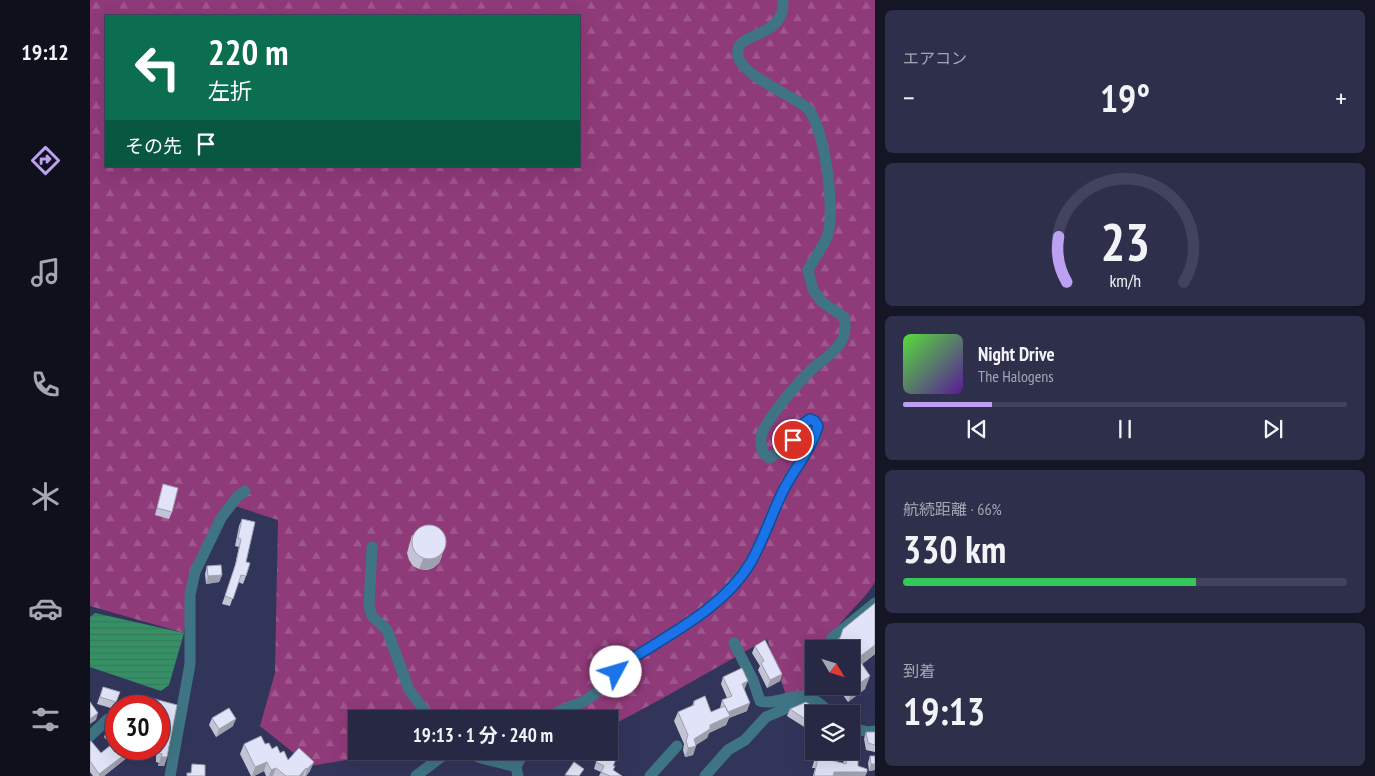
<!DOCTYPE html>
<html lang="ja">
<meta charset="utf-8">
<style>
:root{--surface:#262844;--page:#2e304b;--text:#f1f3f6;--muted:#a4a6b2;--line:#42445d;--accent:#bca0f2}
body{margin:0;font-family:"PT Sans Narrow","Noto Sans JP",sans-serif;background:var(--page);color:var(--text);height:100vh;display:flex;flex-direction:column;font-size:19px;white-space:nowrap}
*{box-sizing:border-box;margin:0}
p{font-size:16px;color:var(--muted)}
.icon{flex:none;width:28px;height:28px;fill:none;stroke:currentColor;stroke-width:2;stroke-linecap:round;stroke-linejoin:round}
.map{position:relative;flex:1;overflow:hidden}
.panel{display:flex;flex-direction:column;gap:10px;padding:10px;background:#151625;width:500px}
.panel>*{flex:none}
.hud{position:absolute;left:15px;top:15px;width:475px;height:152px;border-radius:0px;box-shadow:0 5px 20px #0002,0 0 0 1px var(--line);background:#0b6e4f;color:#fff;overflow:hidden}
.needle{width:32px;rotate:128deg}
.fabs{position:absolute;left:715px;top:640px;display:grid;gap:10px}
.fabs a{display:grid;place-items:center;width:55px;height:55px;border-radius:0px;background:var(--surface);box-shadow:0 5px 20px #0002,0 0 0 1px var(--line);font-size:25px}
.speed{position:absolute;left:15px;top:695px;display:flex;gap:10px;font-size:25px;font-weight:700;text-align:center}
.speed>*{display:grid;place-content:center;width:65px;height:65px;border-radius:50%;background:var(--surface);box-shadow:0 5px 20px #0002,0 0 0 1px var(--line);line-height:1}
.speed .limit{border:8px solid #d22;background:#fff;color:#111}
.pin{position:absolute;display:grid;place-items:center;width:42px;height:42px;color:#fff;margin:-21px;border:2px solid #fff;border-radius:50%;box-shadow:0 1px 5px #0007}
.me{position:absolute;width:55px;margin:-28px;rotate:51deg;stroke-linejoin:round;filter:drop-shadow(0 0 4px #0008)}
.turn{display:flex;align-items:center;gap:18px;height:105px;padding:0 20px;font-size:22px}
.turn .icon{width:65px;height:65px;stroke-width:2.5}
.turn b{display:block;font-size:35px;line-height:42px}
.then{display:flex;align-items:center;height:48px;padding:0 20px;background:#0003;gap:10px;font-size:19px}
.big{font-size:38px;font-weight:700;line-height:1.1}
.panel .card{flex:1;display:flex;flex-direction:column;justify-content:center;gap:8px;min-width:0;padding:0 18px;border-radius:8px;background:var(--page)}
.panel .dial{align-items:center;gap:0}
.dial svg{height:130px;overflow:visible;fill:none;stroke:var(--line);stroke-width:7;stroke-linecap:round;text-anchor:middle}
.dial text{fill:var(--text);stroke:none}
.song{display:flex;align-items:center;gap:15px}
.cover{width:60px;height:60px;border-radius:8px;background:linear-gradient(135deg,hsl(110 70% 55%),hsl(270 70% 35%))}
.played{height:5px;border-radius:2px;background:linear-gradient(90deg,var(--accent) 20%,var(--line) 20%)}
.keys{display:flex;justify-content:space-around;direction:ltr}
.heat{display:flex;justify-content:space-between;align-items:center;font-size:28px;direction:ltr}
.charge{height:8px;border-radius:4px;background:linear-gradient(90deg,#34c759 66%,var(--line) 0)}
.trip{position:absolute;left:258px;top:710px;width:270px;height:50px;border-radius:0px;background:var(--surface);box-shadow:0 5px 20px #0002,0 0 0 1px var(--line);font-weight:700;line-height:50px;text-align:center}
main{display:flex;flex:1;min-height:0}
.dock{display:flex;flex-direction:column;width:90px;justify-content:space-around;align-items:center;background:#0f101b;color:var(--muted)}
.dock .icon{width:35px;height:35px}
.dock .on{color:var(--accent)}
.dock b{font-size:22px;color:var(--text)}
.map>svg:first-child{display:block}
.forest{fill:url(#forest-firs);fill-rule:evenodd}
.water{fill:url(#water-rules)}
.lines{fill:none;stroke-linecap:round;stroke-linejoin:round}
.minor{stroke:#3f7484;stroke-width:11}
.wall{fill:#c2c4d5}
.shaded-wall{fill:#9ea0ae}
.building{fill:#e1e4f8;stroke:#9ea0ae}
.route-casing{stroke:#114b97;stroke-width:12}
.route{stroke:#1a73e8;stroke-width:9}
</style>
<main>
<nav class="dock">
<b>19:12</b>
<svg class="icon on" aria-label="directions" viewBox="0 0 24 24"><path d="M12 3l9 9-9 9-9-9zM9 14v-3h6M13 9l2 2-2 2"/></svg>
<svg class="icon" aria-label="music" viewBox="0 0 24 24"><path d="M9 18V5l10-2v13"/><circle cx="6" cy="18" r="3"/><circle cx="16" cy="16" r="3"/></svg>
<svg class="icon" aria-label="phone" viewBox="0 0 24 24"><path d="M5 4h4l2 5-3 2q2 4 5 5l2-3 5 2v4C11 20 4 13 5 4z"/></svg>
<svg class="icon" aria-label="climate" viewBox="0 0 24 24"><path d="M12 3v18M4 7l16 10M4 17L20 7"/></svg>
<svg class="icon" aria-label="car" viewBox="0 0 24 24"><path d="M5 17H2v-5l4-1 3-4h7l3 4 3 1v5h-3M9 17h6M6 11h13"/><circle cx="7" cy="17" r="2"/><circle cx="17" cy="17" r="2"/></svg>
<svg class="icon" aria-label="filters" viewBox="0 0 24 24"><path d="M4 7h16M4 17h16"/><circle cx="9" cy="7" r="2"/><circle cx="15" cy="17" r="2"/></svg>
</nav>
<div class="map">
<svg width="785" height="776" viewBox="0 0 785 776">
<defs>
<pattern id="forest-firs" width="22" height="20" patternUnits="userSpaceOnUse" patternTransform="scale(1.25)"><rect width="22" height="20" fill="#8f3a79"/><path d="M5 1l3.5 6h-7zM16 11l3.5 6h-7z" fill="#9f578d"/></pattern>
<pattern id="water-rules" width="6" height="5" patternUnits="userSpaceOnUse" patternTransform="scale(1.25)"><rect width="6" height="5" fill="#359165"/><path d="M0 2.5h6" fill="none" stroke="#3b775c"/></pattern>
</defs>
<rect width="100%" height="100%" fill="#32355a"/>
<!-- forest -->
<path class="forest" d="M0,0H785V582C771,605 745,622 735,649H724L723,692L696,695L677,639L573,698L519,727V719H266V751H286L256,760L220,766L170,726L185,673L188,520L136,503L103,578L94,633L0,606ZM16,16H489V166H16Z"/>
<!-- water -->
<path class="water" d="M5,613L94,633L79,685L71,691L0,667V617Z"/>
<g class="lines">
<!-- minor -->
<path class="minor" d="M282,547L279,607L282,616L297,630L319,690L341,719
M644,643L663,680L670,701C686,706 704,692 718,697C727,700 735,708 742,714
M737,649L742,638L785,603
M455,719L474,709L493,702L506,693L535,663L612,614L642,586L660,563L672,540L685,506L699,479L724,440L728,426L725,421L720,419C711,425 709,434 702,441C696,448 687,454 679,458L673,453C672,449 670,443 671,438C671,425 707,384 717,374C735,355 761,348 754,317L732,302L723,290L718,270C724,259 732,248 737,237C746,214 735,125 717,108C702,95 652,76 648,56C643,29 695,42 693,0
M761,728L779,732L785,731
M0,736L18,719
M373,751C390,760 408,761 426,767
M80,776L100,664V595L105,572L131,518L147,497L155,491
M326,776L359,751
M428,776L426,767L434,751
M560,776L587,746
M615,776L638,750L655,740L676,717L720,698L730,686"/>
</g>
<!-- wall -->
<path class="wall" d="M73,484L82,512L79,519L65,515Z
M152,519L156,562V576L153,584L148,582L140,606L132,604L144,570L149,547L145,546L149,526Z
M322,535L352,556L349,563L343,568L337,570L329,569L323,566L319,560L317,553Z
M117,566L132,575L129,582L116,584L115,574Z
M785,603V654L772,664L775,689L758,702L750,691L752,686H761V649H742L745,642Z
M665,646L692,674L690,681L677,688L668,670L670,666L662,653Z
M633,677L655,688L654,689L657,711L639,718L636,725L619,733L617,738L606,745L603,755L595,757L593,750L594,744L584,721L588,712L602,706L604,701L621,712L630,708L632,700L637,698L631,684Z
M13,687L30,692L24,709L7,704Z
M53,696L87,705L77,757L74,766H68L69,763L66,762V749H64H69V706H49Z
M700,709L729,711L728,714H724V722L719,730L697,716Z
M122,718L143,726L126,737L119,725Z
M26,720V749H42L39,756L14,776H3L0,772V742L11,753L21,745L14,737L18,727Z
M776,732H785V752L776,750L774,739Z
M154,744H175L190,753L198,760L209,748L220,771L216,776H176L174,771L164,776H161L150,754Z
M727,751H737L736,759L753,763L757,752L768,766L777,772L775,776H723L725,768H722Z
M780,756H785V770L779,771L778,763Z
M506,762L525,766L523,770L532,776H509L511,772L504,769Z"/>
<!-- shaded-wall -->
<path class="shaded-wall" d="M356,545L349,563L343,568L337,570L329,569L333,559Z
M132,575L129,582L116,584L118,576Z
M785,645V654L766,669L768,658Z
M692,674L690,681L677,688L680,680Z
M780,676L775,689L758,702L763,688Z
M658,681L655,688L649,692L652,684Z
M660,703L657,711L639,718L636,725L619,733L617,738L602,747L606,746L603,755L595,757L598,748L604,739L620,725L637,713Z
M8,713L6,720L0,724V719Z
M146,719L143,726L126,737L129,729Z
M724,719V722L719,730L721,723Z
M24,738H26V745L21,746Z
M42,749L39,756L14,776H9V774Z
M418,751H425L417,753Z
M71,757H77L74,766H68Z
M177,762L174,771L164,776H162L165,767Z
M224,762L220,771L216,776H215L217,769Z
M781,764H785V770L779,771Z
M186,768L183,776H179L181,770Z
M216,768L213,776H209Z
M744,772H777L775,776H742Z"/>
<!-- building -->
<path class="building" d="M73,484L88,488L82,512L67,508Z
M152,519L165,522L156,562L160,563L156,576L151,575L143,599L135,596L146,563L151,539L148,538Z
M322 542a17 17 0 1 1 34 0a17 17 0 1 1-34 0Z
M131,565L132,575L118,576L117,566Z
M785,603V645L768,658L780,676L763,688L761,686V674L766,670L761,663V649H750L745,642L750,638L753,629Z
M675,640L692,674L680,680L671,663L674,661L665,646Z
M652,668L658,681L652,684L660,703L638,712L632,700L642,696L633,677Z
M13,687L30,692L26,702L10,697Z
M53,696L87,705L77,757H71L72,754L69,753L70,740H69V728L70,727V715H69V706H50Z
M615,696L621,712L635,706L640,716L620,725V729L604,739L606,746L598,748L596,741L598,735L588,712L604,705V701Z
M0,702L8,713L0,719Z
M716,702L729,711L727,714H724V719L721,723L700,709Z
M139,708L146,719L129,729L122,718Z
M26,720V739L24,738L17,730L19,729L18,727Z
M776,732H785V745L778,743Z
M171,736L175,744L179,743L182,749L187,746L190,753L194,751L198,760L209,748L224,762L217,769L216,768L209,776H196L186,768L181,770L177,762L165,767L154,744Z
M1,741L11,753L26,741V749H42L9,774L0,761V742Z
M728,751H737L736,759L756,764L757,752L768,753V766L777,769V772H744L743,776H724L728,758H726Z
M512,752L526,759L523,766H525L523,770L532,776H520L511,772L514,766L506,762Z
M780,756H785V764H781Z
M484,762L494,769L489,776L475,775Z
M102,764L115,765V776H97V773H101Z"/>
<g class="lines">
<defs>
<path id="route" d="M526,672L535,663C578,635 634,608 661,562C674,539 682,513 694,489C705,468 721,450 728,426L725,421L720,419L713,424L703,440"/>
</defs>
<!-- route casing -->
<use href="#route" class="route-casing"/>
<!-- route -->
<use href="#route" class="route"/>
</g>
</svg>
<div class="fabs">
<a><svg class="needle" viewBox="-14 -14 28 28"><path d="M0-13l5 13h-10z" fill="#e53935"/><path d="M0 13l5-13h-10z" fill="#a4a6b2"/></svg></a>
<a><svg class="icon" aria-label="layers" viewBox="0 0 24 24"><path d="M12 4l9 5-9 5-9-5zM3 14l9 5 9-5"/></svg></a>
</div>
<div class="speed"><div class="limit">30</div></div>
<div class="pin" style="left:703px;top:440px;background:#d93025"><svg class="icon" aria-label="arrive" viewBox="0 0 24 24"><path d="M6 21V4h12l-3 4 3 4H6"/></svg></div>
<svg class="me" style="left:526px;top:672px" viewBox="-20 -20 40 40"><circle r="19" fill="#fff"/><path d="M0-13L10 11 0 6-10 11z" fill="#1a73e8"/></svg>
<div class="trip">19:13 · 1 分 · 240 m</div>
<div class="hud">
<div class="turn"><svg class="icon" aria-label="left" viewBox="0 0 24 24"><path d="M17 20v-9H6M10 6l-5 5 5 5"/></svg><div><b>220 m</b>左折</div></div>
<div class="then">その先<svg class="icon" aria-label="arrive" viewBox="0 0 24 24"><path d="M6 21V4h12l-3 4 3 4H6"/></svg></div>
</div>
</div>
<section class="panel">
<div class="card"><p>エアコン</p>
<div class="heat"><a>−</a><b class="big">19°</b><a>+</a></div>
</div>
<div class="card dial"><svg viewBox="0 0 100 80">
<path d="M14 69A42 42 0 1 1 86 69"/>
<path d="M14 69A42 42 0 0 1 9 41" stroke="#bca0f2"/>
<text x="50" y="56" font-size="32" font-weight="700">23</text>
<text x="50" y="72" font-size="11">km/h</text>
</svg></div>
<div class="card">
<div class="song"><i class="cover"></i><div><b>Night Drive</b><p>The Halogens</p></div></div>
<div class="played"></div>
<div class="keys"><svg class="icon" aria-label="previous" viewBox="0 0 24 24"><path d="M18 5L8 12l10 7zM5 5v14"/></svg><svg class="icon" aria-label="pause" viewBox="0 0 24 24"><path d="M8 5v14M16 5v14"/></svg><svg class="icon" aria-label="next" viewBox="0 0 24 24"><path d="M6 5l10 7-10 7zM19 5v14"/></svg></div>
</div>
<div class="card"><p>航続距離 · 66%</p><b class="big">330 km</b><div class="charge"></div></div>
<div class="card"><p>到着</p><b class="big">19:13</b></div>
</section>
</main>
